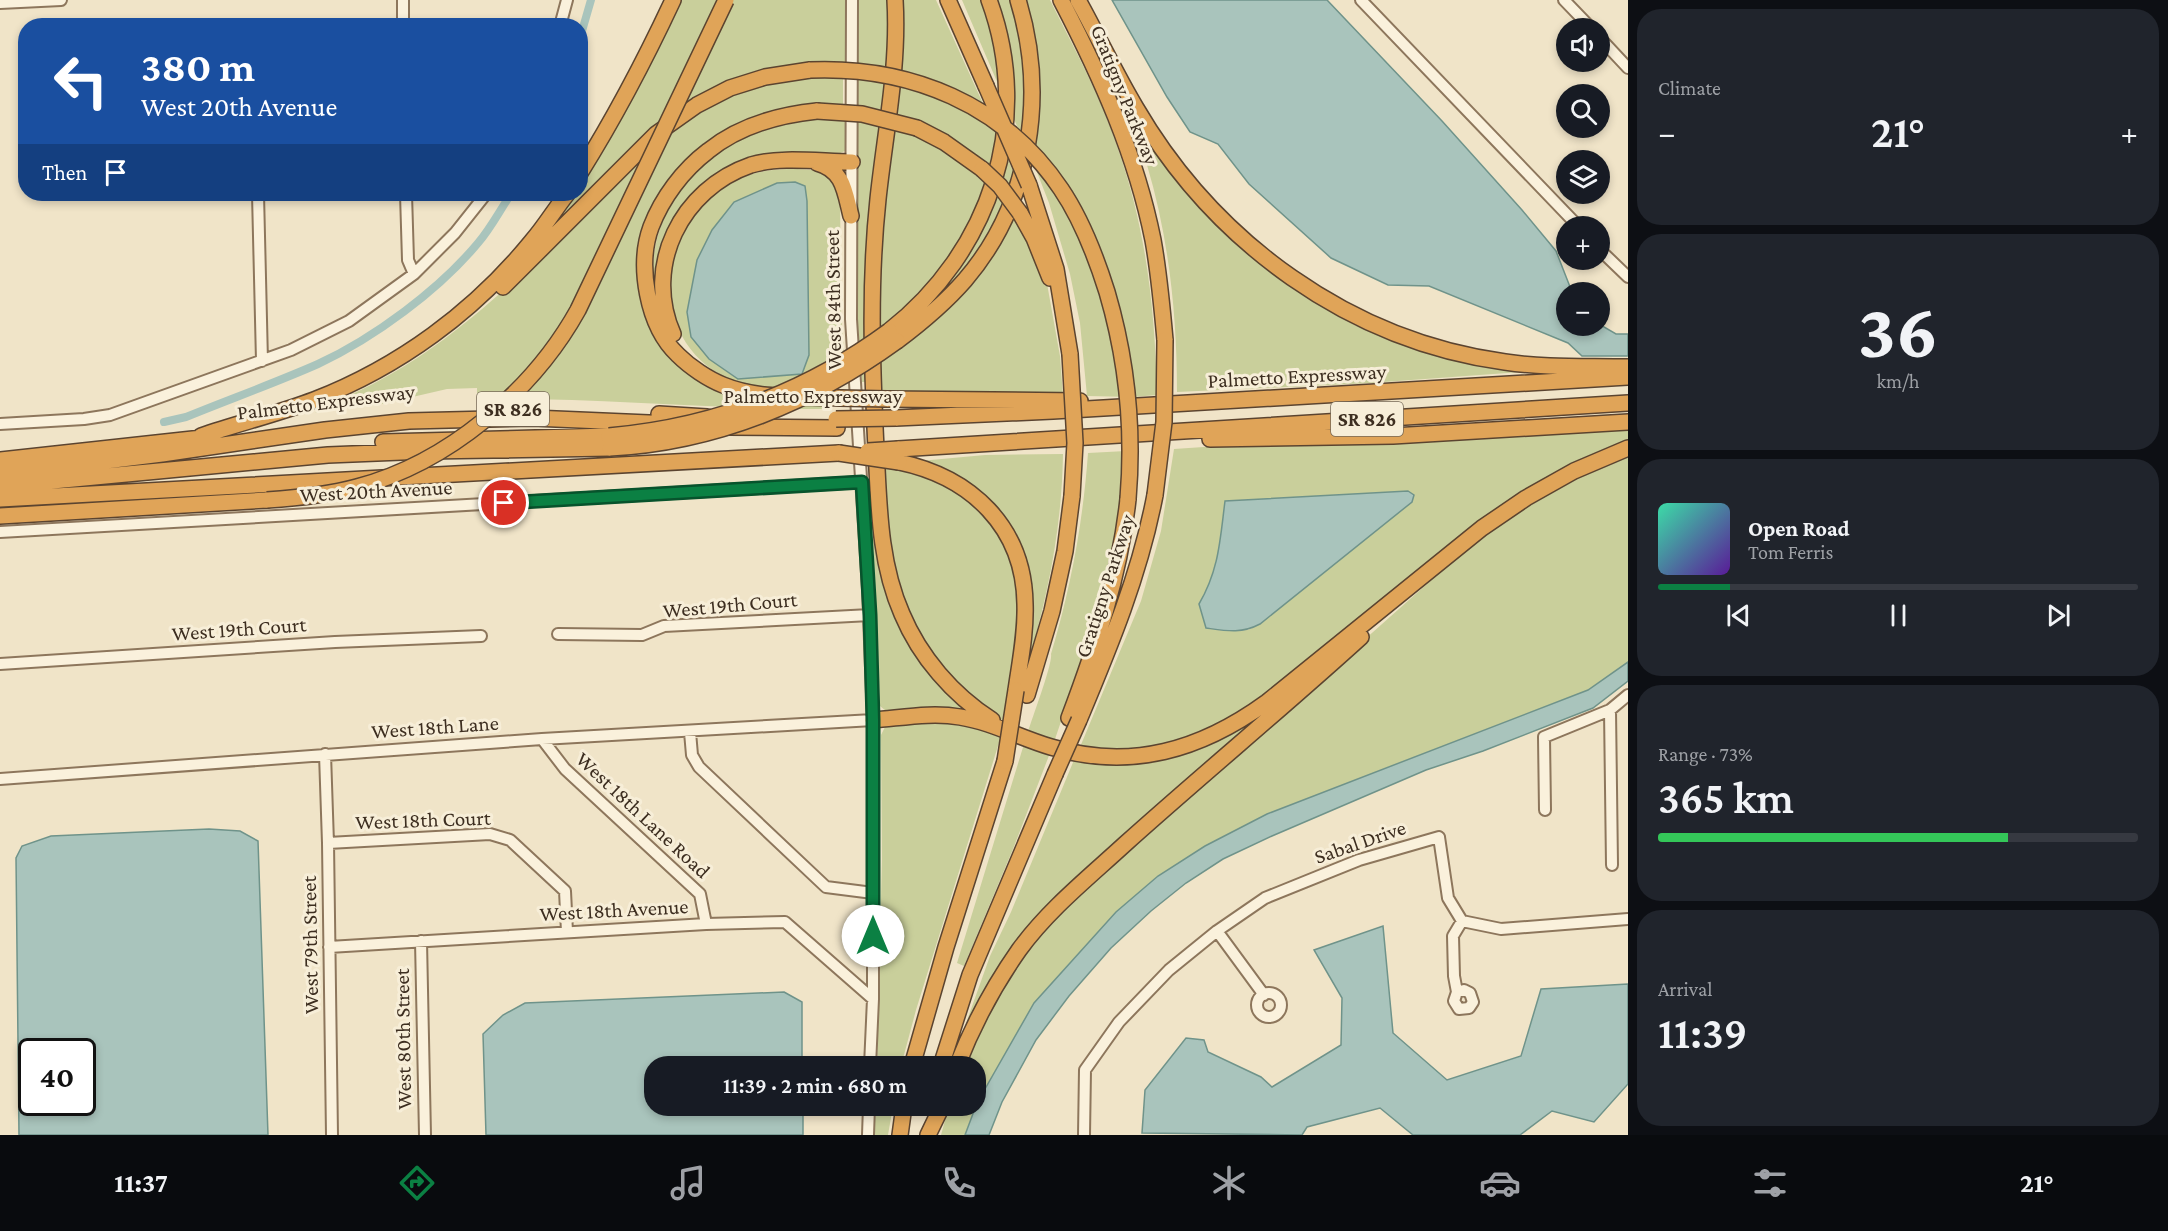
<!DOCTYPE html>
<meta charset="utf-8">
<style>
:root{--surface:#171b24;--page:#20242c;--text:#f1f3f6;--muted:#9ea1a6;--line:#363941;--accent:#0b8043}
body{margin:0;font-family:"Crimson Pro",serif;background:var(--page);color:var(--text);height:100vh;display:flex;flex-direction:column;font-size:22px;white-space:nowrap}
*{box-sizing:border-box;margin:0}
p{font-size:20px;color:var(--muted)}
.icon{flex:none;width:33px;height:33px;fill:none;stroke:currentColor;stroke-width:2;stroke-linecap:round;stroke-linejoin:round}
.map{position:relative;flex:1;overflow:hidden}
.side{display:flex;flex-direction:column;gap:9px;padding:9px;background:#0d0f14;width:540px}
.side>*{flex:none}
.hud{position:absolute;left:18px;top:18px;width:570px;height:183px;border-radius:24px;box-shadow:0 3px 9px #0003;background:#1a4fa0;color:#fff;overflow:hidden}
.fabs{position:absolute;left:1556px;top:18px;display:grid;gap:12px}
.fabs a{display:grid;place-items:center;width:54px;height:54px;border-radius:50%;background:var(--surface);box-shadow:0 3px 9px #0003;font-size:30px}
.speed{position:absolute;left:18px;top:1038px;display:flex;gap:12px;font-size:30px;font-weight:700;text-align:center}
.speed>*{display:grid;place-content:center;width:78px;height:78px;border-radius:50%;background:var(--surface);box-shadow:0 3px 9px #0003;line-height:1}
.speed .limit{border:3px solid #111;border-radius:9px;background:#fff;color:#111}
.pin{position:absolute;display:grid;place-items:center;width:51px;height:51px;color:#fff;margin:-26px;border:3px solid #fff;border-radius:50%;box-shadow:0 2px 6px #0007}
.me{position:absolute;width:66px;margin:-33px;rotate:0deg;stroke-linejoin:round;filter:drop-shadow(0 0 4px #0008)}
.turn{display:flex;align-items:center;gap:21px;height:126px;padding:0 24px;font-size:27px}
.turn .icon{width:78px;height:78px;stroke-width:2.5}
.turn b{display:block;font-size:42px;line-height:51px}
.then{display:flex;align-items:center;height:57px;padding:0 24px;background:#0003;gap:12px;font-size:22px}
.big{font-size:45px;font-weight:600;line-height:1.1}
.side .widget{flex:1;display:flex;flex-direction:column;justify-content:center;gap:9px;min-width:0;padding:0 21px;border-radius:24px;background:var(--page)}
.side .dial{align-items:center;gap:0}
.dial b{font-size:78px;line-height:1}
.song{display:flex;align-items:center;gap:18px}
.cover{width:72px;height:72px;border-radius:9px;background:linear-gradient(135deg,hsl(160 70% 55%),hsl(270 70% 35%))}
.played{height:6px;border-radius:3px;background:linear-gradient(90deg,var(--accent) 15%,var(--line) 15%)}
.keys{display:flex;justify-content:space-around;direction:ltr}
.heat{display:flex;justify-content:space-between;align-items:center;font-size:33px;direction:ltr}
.charge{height:9px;border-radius:4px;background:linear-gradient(90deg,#34c759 73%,var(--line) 0)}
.trip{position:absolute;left:644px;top:1056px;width:342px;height:60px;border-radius:24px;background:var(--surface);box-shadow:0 3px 9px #0003;font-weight:600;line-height:60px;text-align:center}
.tabs{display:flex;height:96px;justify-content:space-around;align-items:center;background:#090b0e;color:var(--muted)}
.tabs .icon{width:42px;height:42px}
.tabs .on{color:var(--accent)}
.tabs b{font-size:27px;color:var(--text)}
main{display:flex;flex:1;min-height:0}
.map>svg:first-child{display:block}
.green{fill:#c9cf9b;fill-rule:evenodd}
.water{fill:#a9c4bc;stroke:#6f938a;stroke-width:1.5;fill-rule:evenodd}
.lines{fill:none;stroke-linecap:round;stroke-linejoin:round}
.canal{stroke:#a9c4bc;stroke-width:8}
.minor-casing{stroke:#8d765c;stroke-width:14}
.highway-casing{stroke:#5b4430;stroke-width:18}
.minor{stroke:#faf1dc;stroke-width:10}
.highway{stroke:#e0a458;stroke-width:15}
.highway-bridge-casing{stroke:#5b4430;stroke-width:18;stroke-linecap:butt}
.highway-bridge{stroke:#e0a458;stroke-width:15}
.route-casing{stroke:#07532c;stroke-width:15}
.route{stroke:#0b8043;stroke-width:10}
.labels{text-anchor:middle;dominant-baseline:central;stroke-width:6;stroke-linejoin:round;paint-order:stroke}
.shield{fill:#f7eed8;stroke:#756857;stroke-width:1.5}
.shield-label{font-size:20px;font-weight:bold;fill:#3d2e20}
.street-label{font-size:21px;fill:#3d2e20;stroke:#f7eed8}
</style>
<main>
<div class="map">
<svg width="1628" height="1135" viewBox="0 0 1628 1135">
<rect width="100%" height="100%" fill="#f0e4c8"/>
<!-- green -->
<path class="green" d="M682,0H846V65L724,87L548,236L546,233L574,194H580C581,177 595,163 603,149C633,101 657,50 682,0Z
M858,0H894L866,382H862L857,314Z
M901,0H936L985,108L899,72Z
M962,0H985L993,26L1001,91Z
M997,0H1011L1020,30L1027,93L1021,135L1013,117L1011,60L1007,36Z
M1022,0H1050C1074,48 1100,95 1117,146C1146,228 1155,308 1157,395L1133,397L1087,396L1080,323L1070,274L1049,203L1033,162Z
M843,75V106L733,131L651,219L644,300L701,380L832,403V409C713,410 596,397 477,399V388L447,389L382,404L315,413L350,397V395C444,353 514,282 586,211C628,169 669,124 723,98C761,81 802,76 843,75Z
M1112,79L1251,253L1287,284L1356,326L1358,324L1391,338L1521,369V372L1370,383L1177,392C1177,315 1169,239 1147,165C1138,135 1124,107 1112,79Z
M899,82L935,94L993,126L1000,140L993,171L894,115Z
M845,117V151L833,156H784L691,202L656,293H654C653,278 652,263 655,248C665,193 712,146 764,128C790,119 818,118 845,117Z
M893,127L915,134L949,151L989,183C964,243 926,294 875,333V292Z
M1007,158L1015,175C1005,208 988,243 966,269C955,282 942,294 930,306L929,303C967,261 995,213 1007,158Z
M797,169L826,171L840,191L841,311L844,354C827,363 809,371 791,380C785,384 778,389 771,391C761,394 746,386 736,382C642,346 653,218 739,179C757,170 777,169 797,169Z
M1013,213L1046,278L1060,356L1063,396L877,393L875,363L920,330Z
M1628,426V445L1553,479L1261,703L1182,742L1120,751L1080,747L1141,601L1161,531L1174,449L1248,444L1256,447ZM1408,491L1414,495L1412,502L1260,624L1248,630L1199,604C1219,570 1220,540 1225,501Z
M1126,451L1116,560L1054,742L1028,732C1032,718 1053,663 1051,654C1071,587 1083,522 1088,453Z
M1628,453V662L1588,690L1267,814L1205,846L1158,876L1116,912L1034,1003L977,1103L965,1135H941L949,1106H975V1066H963L1007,976L1054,916L1482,535L1542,494Z
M1063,454C1062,528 1047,602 1025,672L1012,536L920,461L985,455Z
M870,467L885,583L969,714L886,711L880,706Z
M882,468C963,477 1021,529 1020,614C1020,626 1017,638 1015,650C1012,674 1008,698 1005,722L970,700L920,641L891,570Z
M1296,684L1070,889L955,1054L990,956L1011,912L1074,760L1114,763L1155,761L1185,753Z
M959,720L1002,733L916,1010L901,1066H877L882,859L881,735L886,725Z
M1024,744L1050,753L1013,849L964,966L957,963Z
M876,1106H893L888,1135H874Z"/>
<!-- water -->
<path class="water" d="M1112,0H1327L1442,121L1522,210L1556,251L1572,292H1566V326L1599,324L1616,334H1628V356H1582L1568,343L1429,286L1388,285L1331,258L1249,184L1218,144L1190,132L1167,97Z
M795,182L805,186L807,201L809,355L802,374L738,379L709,359L691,337L687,312L697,260L712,230L734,202L777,183Z
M1408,491L1414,495L1412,502L1260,624C1241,634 1227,631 1206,628L1199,604C1219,570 1220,540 1225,501Z
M1628,662V681L1593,708L1483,751L1426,770L1272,836L1223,859L1186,883L1151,911L1111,948L1069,996L1036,1040L1002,1102L989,1135H965L977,1103L1034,1003L1116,912L1158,876L1205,846L1267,814L1588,690Z
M209,829L240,831L258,841L268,1135H19L16,858L22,846L51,836ZM32,1052H82V1102H32Z
M1383,926L1393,1033L1447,1080L1521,1056L1541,989L1628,984V1084L1594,1122L1552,1111L1520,1135H1413L1380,1108L1307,1127L1302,1135L1142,1133L1145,1090L1186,1038L1204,1040L1208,1052L1261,1077L1272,1087L1341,1045L1342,998L1314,950Z
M784,992L802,1002V1066H654V1106H803V1135H486L483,1034L503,1015L525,1003Z"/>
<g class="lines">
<!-- canal -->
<path class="canal" d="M580,38L591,0
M164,422L186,417C230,399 275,383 318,364C374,338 439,290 478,243C491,228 500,210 511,194"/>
<defs>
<path id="minor" d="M403,0V26
M852,0L851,319L868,589L873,720V999L870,1066
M1361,0L1578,226
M1564,0L1591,28
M0,3L61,0
M560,26L567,0
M1599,37L1628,68
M258,194L262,361
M406,194L408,260L414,274
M1599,249L1628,277
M0,424L84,419L110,415L291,350L349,321L414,274L455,233L486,194
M0,532L862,482
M558,634L642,635L664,626L870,615
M0,664L335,642L481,636
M1610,710L1612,865
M690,732L692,755L699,767L826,887L873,893
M542,739L565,769L700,894L706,924
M325,754L328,843L332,1135
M0,779L542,739L873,720
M1545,810L1544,737L1610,710L1628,695
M328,843L490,834L510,840L565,891L567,932
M1217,931L1264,995
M421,941L425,1135
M329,947L706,924L785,922L873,999
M1457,992L1464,990L1470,993L1473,1002L1469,1008L1459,1009L1454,1001L1457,992L1454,976L1453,936L1462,921
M1257 1005a12 12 0 1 1 24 0a12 12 0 1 1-24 0Z
M868,1135L869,1106
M1084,1135L1085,1070L1119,1022L1169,970L1217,931L1265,898L1359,860L1439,837L1448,898L1462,921L1501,929L1628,919"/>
<path id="highway" d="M895,0C899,67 885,133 878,199C869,283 872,365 876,449C879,504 879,562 902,614C920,657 953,695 992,720
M948,0L986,86
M1061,0C1101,77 1136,155 1153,240C1159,273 1162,306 1165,340
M1078,0C1098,36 1115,73 1136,108C1215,243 1350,341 1505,362C1546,368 1587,366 1628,367
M817,111C778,115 739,126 708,151C683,170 662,198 651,227C637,265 647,326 678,355C690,367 708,379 723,385C759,400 803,396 840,398
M917,128L944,142L982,169
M817,163C844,170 845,193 851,216
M580,173C615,117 645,60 673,0
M1029,185L1056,269L1070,354
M1020,213L1034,238L1050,278
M503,287L656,134L697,105L730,88L765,77L810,70
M889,331C990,252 1034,122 989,0
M673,334C643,266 681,189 751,165C780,156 822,162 852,162
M897,341C921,323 945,303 965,280C1031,203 1047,95 1018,0
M887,399L1080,401
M659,414L707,417
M896,418L1053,411L1628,377
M729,427L837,428
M201,436C239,423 277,414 314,400C399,367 474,312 532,241C545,226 555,209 567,194
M1210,439L1393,436L1628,422
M383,442L609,436
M898,449L1628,403
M0,460L211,437
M899,462C971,477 1024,527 1025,604C1026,633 1020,662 1016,690
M0,474L162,454L325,430L409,421L533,418L672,424
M0,486L328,455L426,451L610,448
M0,499C279,482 559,471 839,453
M0,516L267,500
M1027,695L1052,611L1065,551L1072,496
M1069,718C1096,646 1120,575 1128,499
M873,720C901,718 931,712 960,717C992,722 1020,738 1051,747C1131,771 1201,750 1267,702L1482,528L1526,498L1574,471L1628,448
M1079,720C1110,646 1140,574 1155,495
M912,1066L946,947L1005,761
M941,1066L970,975L1055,774
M957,1066C973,1025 993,987 1019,950C1048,910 1088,878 1125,844C1203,774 1284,707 1361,637
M900,1135L904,1106
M928,1135L942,1106"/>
</defs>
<!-- minor casing -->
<use href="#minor" class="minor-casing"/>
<!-- highway casing -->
<use href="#highway" class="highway-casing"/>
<!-- minor -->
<use href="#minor" class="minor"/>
<!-- highway -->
<use href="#highway" class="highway"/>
<defs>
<path id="highway-bridge" d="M810,70C910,66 1004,104 1061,189C1082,220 1096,257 1107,292C1127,360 1134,428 1128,499
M986,86L1029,185
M817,111L862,114L917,128
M982,169L1000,186L1020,213
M1070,354L1075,443L1072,496
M840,398L887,399
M836,419L896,418
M609,436C711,427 806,392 889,331
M610,448C714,443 813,402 897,341
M868,451L898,449
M839,453L899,462
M1155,495L1164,422L1165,340
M267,500C297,498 328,495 357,487C448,463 533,391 578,310L726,0
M1005,761L1016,690
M1055,774L1079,720"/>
</defs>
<!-- highway-bridge casing -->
<use href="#highway-bridge" class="highway-bridge-casing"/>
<!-- highway-bridge -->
<use href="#highway-bridge" class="highway-bridge"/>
</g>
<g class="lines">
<defs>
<path id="route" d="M504,503L862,482L870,615L873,720V936"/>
</defs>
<!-- route casing -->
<use href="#route" class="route-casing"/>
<!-- route -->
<use href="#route" class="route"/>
</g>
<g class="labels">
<!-- shield labels -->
<g class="shield">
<rect x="477" y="392" width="72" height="34" rx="4.5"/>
<rect x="1331" y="402" width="72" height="34" rx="4.5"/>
</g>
<g class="shield-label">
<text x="513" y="409">SR 826</text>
<text x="1367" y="419">SR 826</text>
</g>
<!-- street labels -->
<g class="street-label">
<text transform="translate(1125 95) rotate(68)">Gratigny Parkway</text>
<text transform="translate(833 300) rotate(-91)">West 84th Street</text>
<text transform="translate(1297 376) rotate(-3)">Palmetto Expressway</text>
<text x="813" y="396">Palmetto Expressway</text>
<text transform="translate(326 402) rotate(-7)">Palmetto Expressway</text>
<text transform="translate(376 491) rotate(-3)">West 20th Avenue</text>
<text transform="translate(1105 586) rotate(-72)">Gratigny Parkway</text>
<text transform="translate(730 605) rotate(-5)">West 19th Court</text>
<text transform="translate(239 629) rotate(-4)">West 19th Court</text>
<text transform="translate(435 727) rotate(-4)">West 18th Lane</text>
<text transform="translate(643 815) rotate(43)">West 18th Lane Road</text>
<text transform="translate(423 820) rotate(-2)">West 18th Court</text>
<text transform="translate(1360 842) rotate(-19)">Sabal Drive</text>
<text transform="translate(614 910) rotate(-3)">West 18th Avenue</text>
<text transform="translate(310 945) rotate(-91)">West 79th Street</text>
<text transform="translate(403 1039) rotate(-91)">West 80th Street</text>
</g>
</g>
</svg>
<div class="fabs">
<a><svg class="icon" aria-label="sound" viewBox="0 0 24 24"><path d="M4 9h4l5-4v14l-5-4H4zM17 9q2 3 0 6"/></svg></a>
<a><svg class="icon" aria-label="search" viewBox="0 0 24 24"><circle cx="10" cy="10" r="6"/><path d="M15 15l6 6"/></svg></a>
<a><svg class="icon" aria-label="layers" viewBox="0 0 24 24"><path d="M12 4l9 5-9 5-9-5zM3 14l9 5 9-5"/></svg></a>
<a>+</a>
<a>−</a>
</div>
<div class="speed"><div class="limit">40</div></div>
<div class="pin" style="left:504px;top:503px;background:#d93025"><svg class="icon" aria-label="arrive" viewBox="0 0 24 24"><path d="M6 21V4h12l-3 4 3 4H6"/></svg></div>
<svg class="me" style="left:873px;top:936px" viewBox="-20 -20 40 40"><circle r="19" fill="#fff"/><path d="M0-13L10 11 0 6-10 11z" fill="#0b8043"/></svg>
<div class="trip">11:39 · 2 min · 680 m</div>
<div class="hud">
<div class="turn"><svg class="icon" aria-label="left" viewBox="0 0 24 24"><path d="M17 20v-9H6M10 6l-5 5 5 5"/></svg><div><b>380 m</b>West 20th Avenue</div></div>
<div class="then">Then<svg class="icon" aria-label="arrive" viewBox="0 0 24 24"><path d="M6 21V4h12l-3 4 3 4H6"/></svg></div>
</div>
</div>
<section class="side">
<div class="widget"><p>Climate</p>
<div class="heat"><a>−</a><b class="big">21°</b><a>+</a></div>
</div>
<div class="widget dial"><b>36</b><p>km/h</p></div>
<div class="widget">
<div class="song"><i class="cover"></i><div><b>Open Road</b><p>Tom Ferris</p></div></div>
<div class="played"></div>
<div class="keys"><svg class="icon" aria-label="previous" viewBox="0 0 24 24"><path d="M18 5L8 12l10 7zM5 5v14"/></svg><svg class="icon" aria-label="pause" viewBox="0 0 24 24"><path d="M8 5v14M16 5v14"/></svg><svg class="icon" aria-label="next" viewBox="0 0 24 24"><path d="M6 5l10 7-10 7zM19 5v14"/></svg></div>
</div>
<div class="widget"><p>Range · 73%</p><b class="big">365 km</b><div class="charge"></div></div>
<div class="widget"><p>Arrival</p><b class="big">11:39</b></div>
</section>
</main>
<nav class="tabs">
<b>11:37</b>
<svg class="icon on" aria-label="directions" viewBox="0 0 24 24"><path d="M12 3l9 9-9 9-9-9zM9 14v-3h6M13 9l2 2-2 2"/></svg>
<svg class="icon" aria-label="music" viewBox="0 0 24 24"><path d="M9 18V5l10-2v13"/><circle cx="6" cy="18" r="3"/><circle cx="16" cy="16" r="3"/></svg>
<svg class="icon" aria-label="phone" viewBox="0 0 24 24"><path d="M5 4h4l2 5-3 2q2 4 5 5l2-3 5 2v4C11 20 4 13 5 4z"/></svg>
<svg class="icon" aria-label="climate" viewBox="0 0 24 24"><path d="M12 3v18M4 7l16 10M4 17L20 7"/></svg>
<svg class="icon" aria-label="car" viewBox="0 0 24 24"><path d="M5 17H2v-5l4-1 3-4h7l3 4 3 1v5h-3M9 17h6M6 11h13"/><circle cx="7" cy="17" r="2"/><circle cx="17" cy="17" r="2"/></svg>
<svg class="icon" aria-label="filters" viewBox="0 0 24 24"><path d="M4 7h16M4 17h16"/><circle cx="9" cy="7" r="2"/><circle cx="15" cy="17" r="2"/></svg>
<b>21°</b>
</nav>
